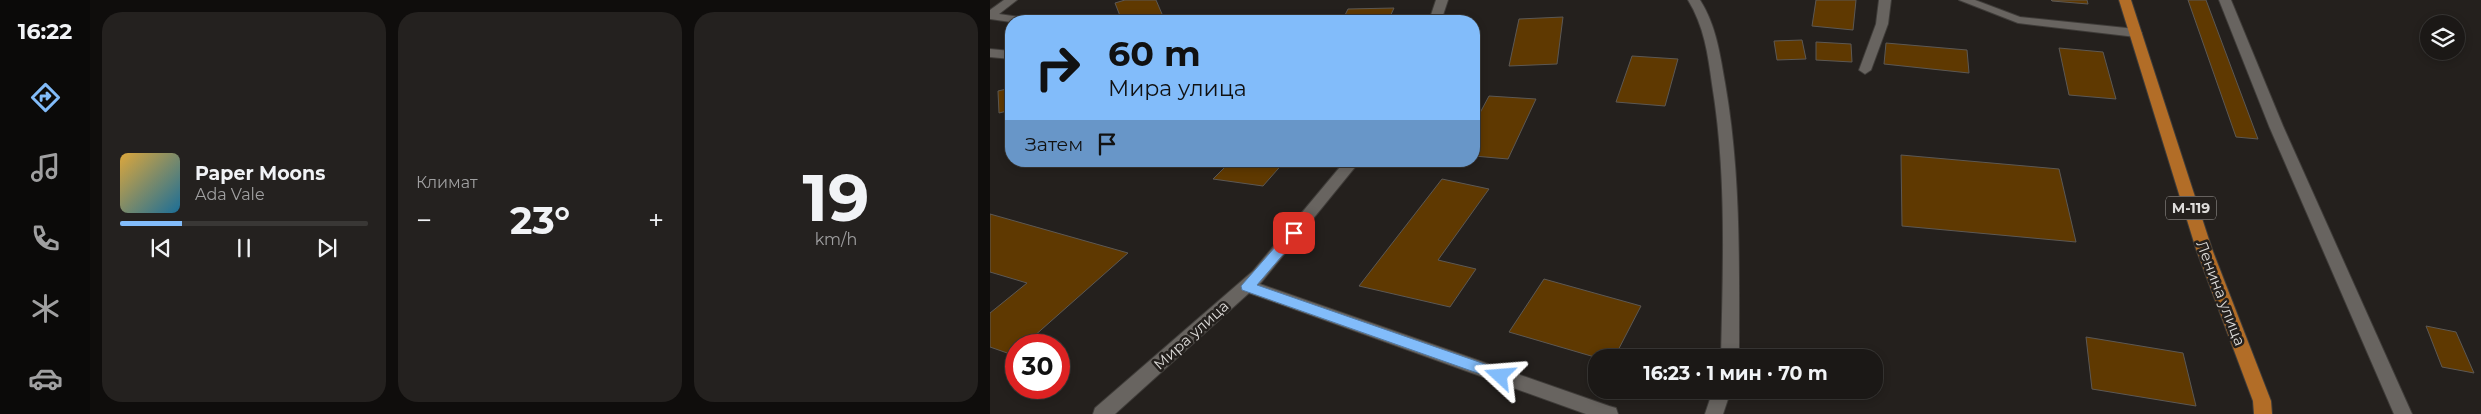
<!DOCTYPE html>
<html lang="ru">
<meta charset="utf-8">
<style>
:root{--surface:#1b1816;--page:#24211f;--text:#f1f3f6;--muted:#a0a0a1;--line:#393735;--accent:#82bcfa}
body{margin:0;font-family:Montserrat,sans-serif;background:var(--page);color:var(--text);height:100vh;display:flex;flex-direction:column;font-size:19px;white-space:nowrap}
*{box-sizing:border-box;margin:0}
p{font-size:16px;color:var(--muted)}
.icon{flex:none;width:28px;height:28px;fill:none;stroke:currentColor;stroke-width:2;stroke-linecap:round;stroke-linejoin:round}
.map{position:relative;flex:1;overflow:hidden}
.sheet{display:flex;flex-direction:column;gap:12px;padding:12px;background:#0f0d0c;width:900px}
.sheet>*{flex:none}
.hud{position:absolute;left:15px;top:15px;width:475px;height:152px;border-radius:20px;box-shadow:0 2px 8px #0003,0 0 0 1px var(--line);background:#82bcfa;color:#111;overflow:hidden}
.tools{position:absolute;left:1430px;top:15px;display:grid;gap:10px}
.tools a{display:grid;place-items:center;width:45px;height:45px;border-radius:50%;background:var(--surface);box-shadow:0 2px 8px #0003,0 0 0 1px var(--line);font-size:25px}
.speed{position:absolute;left:15px;top:334px;display:flex;gap:10px;font-size:25px;font-weight:700;text-align:center}
.speed>*{display:grid;place-content:center;width:65px;height:65px;border-radius:50%;background:var(--surface);box-shadow:0 2px 8px #0003,0 0 0 1px var(--line);line-height:1}
.speed .limit{border:8px solid #d22;background:#fff;color:#111}
.pin{position:absolute;display:grid;place-items:center;width:42px;height:42px;color:#fff;margin:-21px;border-radius:10px;box-shadow:0 2px 8px #0006}
.me{position:absolute;width:55px;margin:-28px;rotate:289deg;stroke-linejoin:round;filter:drop-shadow(0 0 4px #0008)}
.turn{display:flex;align-items:center;gap:18px;height:105px;padding:0 20px;font-size:22px}
.turn .icon{width:65px;height:65px;stroke-width:2.5}
.turn b{display:block;font-size:35px;line-height:42px}
.then{display:flex;align-items:center;height:48px;padding:0 20px;background:#0003;gap:10px;font-size:19px}
.big{font-size:38px;font-weight:700;line-height:1.1}
.sheet .card{flex:1;display:flex;flex-direction:column;justify-content:center;gap:8px;min-width:0;padding:0 18px;border-radius:20px;background:var(--page)}
.sheet .dial{align-items:center;gap:0}
.dial b{font-size:65px;line-height:1}
.song{display:flex;align-items:center;gap:15px}
.cover{width:60px;height:60px;border-radius:8px;background:linear-gradient(135deg,hsl(40 70% 55%),hsl(200 70% 35%))}
.played{height:5px;border-radius:2px;background:linear-gradient(90deg,var(--accent) 25%,var(--line) 25%)}
.keys{display:flex;justify-content:space-around;direction:ltr}
.heat{display:flex;justify-content:space-between;align-items:center;font-size:28px;direction:ltr}
.sheet .tiles{flex:1;display:grid;gap:12px;grid-template-columns:repeat(3,1fr)}
.trip{position:absolute;left:598px;top:349px;width:295px;height:50px;border-radius:20px;background:var(--surface);box-shadow:0 2px 8px #0003,0 0 0 1px var(--line);font-weight:700;line-height:50px;text-align:center}
main{display:flex;flex:1;min-height:0}
.menu{display:flex;flex-direction:column;width:90px;justify-content:space-around;align-items:center;background:#0b0a09;color:var(--muted)}
.menu .icon{width:35px;height:35px}
.menu .current{color:var(--accent)}
.menu b{font-size:22px;color:var(--text)}
.map>svg:first-child{display:block}
.building{fill:#5f3901;stroke:#5c5854}
.lines{fill:none;stroke-linecap:round;stroke-linejoin:round}
.minor-casing{stroke:#3f3c39;stroke-width:2}
.major-casing{stroke:#3f3c39;stroke-width:2}
.minor{fill:#686460;fill-rule:evenodd}
.major{fill:#b26d27;fill-rule:evenodd}
.route{fill:#82bcfa;stroke:#547aa2}
.labels{text-anchor:middle;dominant-baseline:central;stroke-width:5;stroke-linejoin:round;paint-order:stroke}
.shield{fill:#24201d;stroke:#a6a3a1;stroke-width:1}
.shield-label{font-size:14px;font-weight:bold;fill:#dddbd9}
.street-label{font-size:15px;fill:#dddbd9;stroke:#24201d}
</style>
<main>
<nav class="menu">
<b>16:22</b>
<svg class="icon current" aria-label="directions" viewBox="0 0 24 24"><path d="M12 3l9 9-9 9-9-9zM9 14v-3h6M13 9l2 2-2 2"/></svg>
<svg class="icon" aria-label="music" viewBox="0 0 24 24"><path d="M9 18V5l10-2v13"/><circle cx="6" cy="18" r="3"/><circle cx="16" cy="16" r="3"/></svg>
<svg class="icon" aria-label="phone" viewBox="0 0 24 24"><path d="M5 4h4l2 5-3 2q2 4 5 5l2-3 5 2v4C11 20 4 13 5 4z"/></svg>
<svg class="icon" aria-label="climate" viewBox="0 0 24 24"><path d="M12 3v18M4 7l16 10M4 17L20 7"/></svg>
<svg class="icon" aria-label="car" viewBox="0 0 24 24"><path d="M5 17H2v-5l4-1 3-4h7l3 4 3 1v5h-3M9 17h6M6 11h13"/><circle cx="7" cy="17" r="2"/><circle cx="17" cy="17" r="2"/></svg>
</nav>
<section class="sheet">
<div class="tiles">
<div class="card">
<div class="song"><i class="cover"></i><div><b>Paper Moons</b><p>Ada Vale</p></div></div>
<div class="played"></div>
<div class="keys"><svg class="icon" aria-label="previous" viewBox="0 0 24 24"><path d="M18 5L8 12l10 7zM5 5v14"/></svg><svg class="icon" aria-label="pause" viewBox="0 0 24 24"><path d="M8 5v14M16 5v14"/></svg><svg class="icon" aria-label="next" viewBox="0 0 24 24"><path d="M6 5l10 7-10 7zM19 5v14"/></svg></div>
</div>
<div class="card"><p>Климат</p>
<div class="heat"><a>−</a><b class="big">23°</b><a>+</a></div>
</div>
<div class="card dial"><b>19</b><p>km/h</p></div>
</div>
</section>
<div class="map">
<svg width="1491" height="414" viewBox="0 0 1491 414">
<rect width="100%" height="100%" fill="#24201d"/>
<!-- building -->
<path class="building" d="M135,0H166L175,21H132L125,3Z
M826,0H866L863,30L822,26Z
M1061,0H1097L1098,4L1062,1Z
M1198,0H1216L1268,139L1246,137Z
M404,8L398,21H352L358,9Z
M573,17L567,64L519,66L529,19Z
M812,40L816,59L787,60L784,41Z
M826,42L861,44L862,62L826,60Z
M896,43L977,50L979,73L894,64Z
M1069,48L1113,52L1126,99L1079,95Z
M642,56L688,59L675,106L626,102Z
M21,88V110L9,113L8,91Z
M499,96L546,99L518,159L484,156V124Z
M911,155L1069,169L1086,242L912,226Z
M241,161H295L273,186L223,179Z
M452,179L499,189L448,260L486,269L460,307L369,286Z
M0,214L138,253L34,345H26V352L23,355L0,347V313L37,283L0,272Z
M554,279L651,306L624,358H608L519,332Z
M1436,326L1466,332L1484,373L1452,367Z
M1096,337L1193,353L1206,406L1102,389Z"/>
<g class="lines">
<defs>
<path id="minor" d="M14,0H27L9,14L37,18L43,21L21,22L0,19V10Z
M446,0H458L451,21H439Z
M698,0H710C726,25 730,54 735,83C751,174 749,266 749,358H731C733,266 737,174 722,84C718,54 714,26 698,0Z
M889,0H901L898,24L881,70L875,74L869,70L886,24Z
M969,0H985L1030,17L1146,29L1152,33L1146,37L1028,23Z
M1229,0H1241L1293,126L1422,414H1404L1279,126Z
M0,49L21,51V59L0,57Z
M355,161H370L270,284L619,406L626,408L628,414H596L259,293L125,414H103L105,408L263,271Z
M723,390H741L733,414H715Z"/>
<path id="major" d="M1129,0H1141L1222,249L1281,401L1282,414H1264L1263,401L1206,249Z"/>
</defs>
<!-- minor casing -->
<use href="#minor" class="minor-casing"/>
<!-- major casing -->
<use href="#major" class="major-casing"/>
<!-- minor -->
<use href="#minor" class="minor"/>
<!-- major -->
<use href="#major" class="major"/>
</g>
<!-- route -->
<path class="route" d="M304,228L309,230V236L267,285L515,371L517,376L515,380L510,381L252,290L251,286L300,230Z"/>
<g class="labels">
<!-- shield labels -->
<rect class="shield" x="1176" y="196.5" width="50" height="23" rx="4"/>
<g class="shield-label">
<text x="1201" y="208">М-119</text>
</g>
<!-- street labels -->
<g class="street-label">
<text transform="translate(1231 293) rotate(69)">Ленина улица</text>
<text transform="translate(201 335) rotate(-42)">Мира улица</text>
</g>
</g>
</svg>
<div class="tools">
<a><svg class="icon" aria-label="layers" viewBox="0 0 24 24"><path d="M12 4l9 5-9 5-9-5zM3 14l9 5 9-5"/></svg></a>
</div>
<div class="speed"><div class="limit">30</div></div>
<div class="pin" style="left:304px;top:233px;background:#d93025"><svg class="icon" aria-label="arrive" viewBox="0 0 24 24"><path d="M6 21V4h12l-3 4 3 4H6"/></svg></div>
<svg class="me" style="left:510px;top:376px" viewBox="-20 -20 40 40"><path d="M0-17L14 15 0 8-14 15z" fill="#82bcfa" stroke="#fff" stroke-width="4"/></svg>
<div class="trip">16:23 · 1 мин · 70 m</div>
<div class="hud">
<div class="turn"><svg class="icon" aria-label="right" viewBox="0 0 24 24"><path d="M7 20v-9h11M14 6l5 5-5 5"/></svg><div><b>60 m</b>Мира улица</div></div>
<div class="then">Затем<svg class="icon" aria-label="arrive" viewBox="0 0 24 24"><path d="M6 21V4h12l-3 4 3 4H6"/></svg></div>
</div>
</div>
</main>
